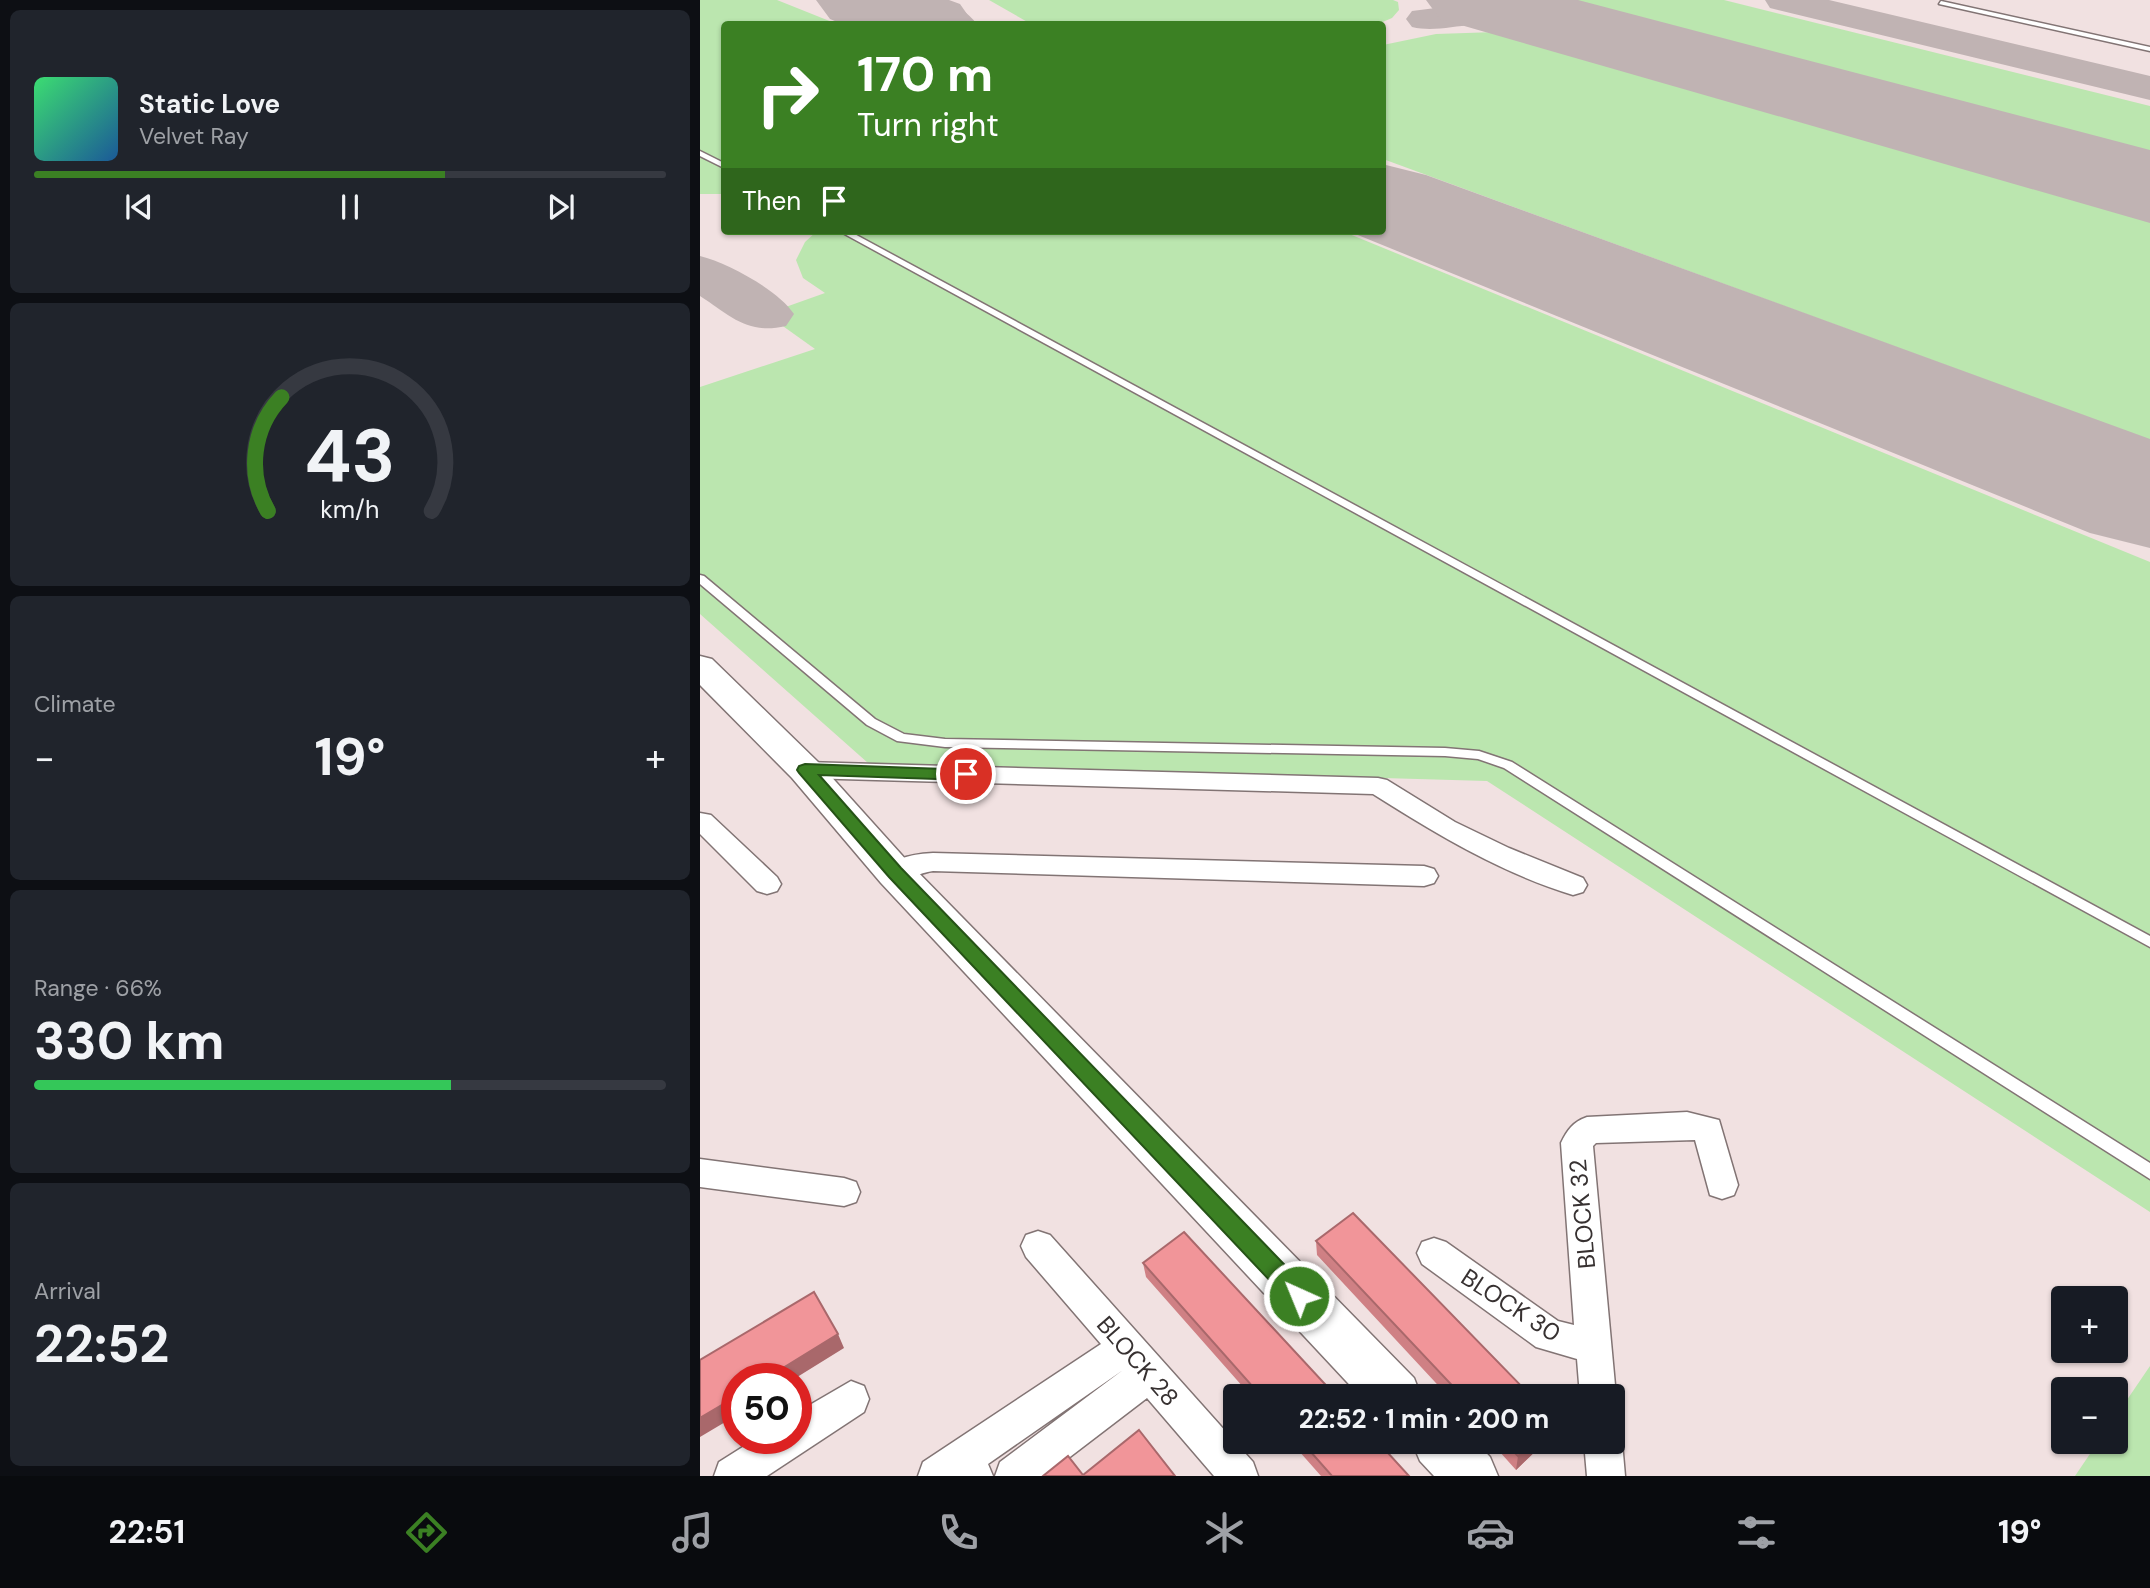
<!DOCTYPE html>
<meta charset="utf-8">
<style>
:root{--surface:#171b24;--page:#20242c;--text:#f1f3f6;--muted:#9ea1a6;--line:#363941;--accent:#3b8023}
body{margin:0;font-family:"DM Sans",sans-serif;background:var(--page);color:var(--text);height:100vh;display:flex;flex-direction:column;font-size:26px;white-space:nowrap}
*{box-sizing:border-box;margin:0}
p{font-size:23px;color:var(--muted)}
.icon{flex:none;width:38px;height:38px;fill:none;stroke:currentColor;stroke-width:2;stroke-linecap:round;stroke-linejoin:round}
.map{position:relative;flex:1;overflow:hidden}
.details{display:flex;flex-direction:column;gap:10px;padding:10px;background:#0d0f14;width:700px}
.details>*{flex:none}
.banner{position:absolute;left:21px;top:21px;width:665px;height:214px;border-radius:7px;box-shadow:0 2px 5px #0004;background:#3b8023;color:#fff;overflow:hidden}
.controls{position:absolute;left:1351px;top:1286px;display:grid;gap:14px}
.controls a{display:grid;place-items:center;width:77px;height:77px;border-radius:7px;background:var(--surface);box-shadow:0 2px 5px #0004;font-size:35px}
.speed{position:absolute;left:21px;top:1363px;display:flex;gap:14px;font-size:35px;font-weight:700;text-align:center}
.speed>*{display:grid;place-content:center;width:91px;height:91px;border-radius:50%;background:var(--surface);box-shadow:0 2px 5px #0004;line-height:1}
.speed .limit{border:10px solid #d22;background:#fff;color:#111}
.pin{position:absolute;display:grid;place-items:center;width:60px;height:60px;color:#fff;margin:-30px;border:4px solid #fff;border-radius:50%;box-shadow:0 2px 7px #0007}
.me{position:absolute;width:77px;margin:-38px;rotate:316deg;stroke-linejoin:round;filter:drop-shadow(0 0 5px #0008)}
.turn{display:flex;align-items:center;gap:24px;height:147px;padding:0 21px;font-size:32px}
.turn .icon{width:91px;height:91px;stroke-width:2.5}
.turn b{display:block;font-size:49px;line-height:60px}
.then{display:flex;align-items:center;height:66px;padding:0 21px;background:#0003;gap:14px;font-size:26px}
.big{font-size:52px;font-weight:700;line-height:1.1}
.details .tile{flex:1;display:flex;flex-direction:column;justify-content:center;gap:10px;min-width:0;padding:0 24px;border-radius:10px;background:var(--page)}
.details .dial{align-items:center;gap:0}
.dial svg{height:182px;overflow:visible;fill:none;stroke:var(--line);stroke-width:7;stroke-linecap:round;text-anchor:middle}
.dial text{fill:var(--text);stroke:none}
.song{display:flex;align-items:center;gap:21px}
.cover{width:84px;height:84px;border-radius:10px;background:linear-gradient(135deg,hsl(140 70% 55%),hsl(210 70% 35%))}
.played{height:7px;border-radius:4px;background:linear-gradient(90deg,var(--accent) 65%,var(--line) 65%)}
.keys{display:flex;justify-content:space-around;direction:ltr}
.heat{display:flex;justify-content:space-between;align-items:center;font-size:38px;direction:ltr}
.charge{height:10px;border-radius:5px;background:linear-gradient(90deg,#34c759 66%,var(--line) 0)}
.trip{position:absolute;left:523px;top:1384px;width:402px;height:70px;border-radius:7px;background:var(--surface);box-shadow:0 2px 5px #0004;font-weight:700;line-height:70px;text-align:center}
.tab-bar{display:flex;height:112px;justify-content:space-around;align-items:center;background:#090b0e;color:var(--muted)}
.tab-bar .icon{width:49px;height:49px}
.tab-bar .active{color:var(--accent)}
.tab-bar b{font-size:32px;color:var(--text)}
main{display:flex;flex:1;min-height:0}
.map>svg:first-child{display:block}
.green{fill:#bbe6af}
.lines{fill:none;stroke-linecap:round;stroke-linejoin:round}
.taxiway{fill:#c0b3b3;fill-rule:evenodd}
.runway{fill:#c0b3b3;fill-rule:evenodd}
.service-casing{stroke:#827474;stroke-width:3}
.minor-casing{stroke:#827474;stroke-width:3}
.secondary-casing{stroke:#827474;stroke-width:3}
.service{fill:#fff;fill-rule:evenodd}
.minor{fill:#fff;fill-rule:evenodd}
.secondary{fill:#fff;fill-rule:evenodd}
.wall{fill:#cf8084}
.shaded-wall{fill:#a9686b}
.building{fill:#f19599;stroke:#a9686b;stroke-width:2}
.route{fill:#3b8023;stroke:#265317;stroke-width:2}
.labels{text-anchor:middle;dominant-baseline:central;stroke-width:5;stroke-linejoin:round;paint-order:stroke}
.near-street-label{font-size:24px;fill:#373131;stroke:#fff}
</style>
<main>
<section class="details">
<div class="tile">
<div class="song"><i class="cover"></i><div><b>Static Love</b><p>Velvet Ray</p></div></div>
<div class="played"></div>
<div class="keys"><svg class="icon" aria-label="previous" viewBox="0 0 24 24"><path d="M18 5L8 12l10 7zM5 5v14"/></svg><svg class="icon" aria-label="pause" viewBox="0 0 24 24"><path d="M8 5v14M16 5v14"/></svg><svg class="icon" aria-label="next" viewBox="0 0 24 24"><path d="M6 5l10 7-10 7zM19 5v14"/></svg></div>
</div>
<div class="tile dial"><svg viewBox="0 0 100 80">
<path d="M14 69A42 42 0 1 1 86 69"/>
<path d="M14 69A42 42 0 0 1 20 19" stroke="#3b8023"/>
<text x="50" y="56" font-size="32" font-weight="700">43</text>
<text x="50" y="72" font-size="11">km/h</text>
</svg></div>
<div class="tile"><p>Climate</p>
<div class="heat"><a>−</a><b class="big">19°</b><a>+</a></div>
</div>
<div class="tile"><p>Range · 66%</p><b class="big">330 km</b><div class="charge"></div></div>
<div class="tile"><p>Arrival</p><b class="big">22:52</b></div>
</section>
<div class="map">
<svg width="1450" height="1476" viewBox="0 0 1450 1476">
<rect width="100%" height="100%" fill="#f1e1e1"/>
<!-- green -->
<path class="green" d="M0,0H77L137,24H24V194H0Z
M289,0H693L698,2L699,10L692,18L678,24H331Z
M865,0H1024L1450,106V163L890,14Z
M796,32L833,36L1450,211V440L683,159V45L736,34Z
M117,231H642L1450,562V1212L787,781L168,763L0,614V387L115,349L66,314L125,293L103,278L96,260L105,242Z
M1450,1366V1476H1375L1398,1442H1416V1416Z"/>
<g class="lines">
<!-- taxiway -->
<path class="taxiway" d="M205,0C235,0 258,0 277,24C249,27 223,26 205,0Z
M1065,0H1129L1450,76V100L1070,8Z
M775,3L857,12L863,20L857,28C830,35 801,24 773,25C752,26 733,32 712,27L706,19L712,11Z
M0,256C28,263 78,290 94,314L86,326C47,335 31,316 0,296Z"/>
<!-- runway -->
<path class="runway" d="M116,0H249L260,4L274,24H142L130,19Z
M726,0H878L1450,150V223L740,19Z
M682,164L726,175L1450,439V548L1390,533L648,231H682Z"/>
<defs>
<path id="service" d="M1241,1L1450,47V51L1239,4Z
M0,151L24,163V168L0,156Z
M139,231H149L1450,936V947Z
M0,575L4,576L175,719L204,734L245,739L745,748L779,751L812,762L1450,1163V1179L804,768L778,759L745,756L245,747L197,741L167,725L0,584Z"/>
<path id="minor" d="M105,762L678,778L687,780L755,822L809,848L883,878L887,885L883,892L873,895C801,873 736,834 673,794L105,778L96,776L92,770L96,764Z
M0,813L11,815L77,877L81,884L77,891L67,894L57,891L0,834Z
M233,853L724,866L734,869L738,876L734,883L724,886L233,871C216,873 202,885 185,880L181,873C191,857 216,854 233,853Z
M987,1112L1019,1120L1038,1185L1034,1195L1022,1199L1010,1195L995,1140L896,1143L893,1146L916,1396L914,1403V1396H880L877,1359L836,1347L722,1264L717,1253L722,1242L734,1238L746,1242L858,1321L874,1325L861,1143C867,1130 873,1122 887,1117Z
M0,1159L144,1178L156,1182L160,1192L156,1202L144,1206L0,1187Z
M338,1231L350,1235L553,1462L558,1476H514L447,1398L345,1476H295L300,1462L423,1370L288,1464L293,1476H218L223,1462L401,1344L326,1257L321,1246L326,1235Z
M151,1381L164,1386L169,1399L164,1412L67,1476H14L19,1462L57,1438H96V1413Z
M914,1428L922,1442L925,1476H887L884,1442H914Z"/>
<path id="secondary" d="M0,656L12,659L118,762L209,863L714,1378L721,1396H660L181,883L92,778L0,685Z
M712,1442H776L790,1457L798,1476H734L720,1461Z"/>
</defs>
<!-- service casing -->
<use href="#service" class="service-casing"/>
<!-- minor casing -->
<use href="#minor" class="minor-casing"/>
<!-- secondary casing -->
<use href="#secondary" class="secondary-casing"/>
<!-- service -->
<use href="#service" class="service"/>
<!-- minor -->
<use href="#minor" class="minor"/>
<!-- secondary -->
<use href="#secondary" class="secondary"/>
</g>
<!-- wall -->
<path class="wall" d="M616,1241L831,1396H748L617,1255Z
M443,1263L636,1396H551L446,1277Z
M591,1442H678L709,1476H621Z
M791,1442H845L816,1470Z"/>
<!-- shaded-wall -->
<path class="shaded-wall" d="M138,1334L144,1348L94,1379H65Z
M37,1396V1415L0,1437V1418Z
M832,1442H845L816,1470L818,1456Z"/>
<!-- building -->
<path class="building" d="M653,1213L831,1396H762L616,1241Z
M484,1232L636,1396H561L443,1263Z
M114,1292L138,1334L65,1379H37V1396L0,1418V1360Z
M439,1430L475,1476H343L368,1456L383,1475Z
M602,1442H678L709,1476H632Z
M804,1442H832L818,1456Z"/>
<!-- route -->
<path class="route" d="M105,764L272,770L275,774L266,780L119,775L201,868L607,1288L610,1296L607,1303L599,1306L591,1303L189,877L99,773L97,770L99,766Z"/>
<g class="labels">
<!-- near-street labels -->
<g class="near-street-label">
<text transform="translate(882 1214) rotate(-95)">BLOCK 32</text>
<text transform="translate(811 1305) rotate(33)">BLOCK 30</text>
<text transform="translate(438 1361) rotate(49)">BLOCK 28</text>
</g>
</g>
</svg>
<div class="controls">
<a>+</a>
<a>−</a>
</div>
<div class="speed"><div class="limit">50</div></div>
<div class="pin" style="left:266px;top:774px;background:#d93025"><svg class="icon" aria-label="arrive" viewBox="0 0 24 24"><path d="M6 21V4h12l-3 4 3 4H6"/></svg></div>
<svg class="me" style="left:599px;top:1296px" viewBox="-20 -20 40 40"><circle r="17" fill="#3b8023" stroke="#fff" stroke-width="3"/><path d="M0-11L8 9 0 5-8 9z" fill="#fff"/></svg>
<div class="trip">22:52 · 1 min · 200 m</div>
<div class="banner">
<div class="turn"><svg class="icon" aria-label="right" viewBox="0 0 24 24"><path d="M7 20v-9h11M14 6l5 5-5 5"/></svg><div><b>170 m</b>Turn right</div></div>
<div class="then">Then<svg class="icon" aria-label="arrive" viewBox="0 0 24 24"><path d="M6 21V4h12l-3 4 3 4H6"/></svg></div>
</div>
</div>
</main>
<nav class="tab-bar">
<b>22:51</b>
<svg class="icon active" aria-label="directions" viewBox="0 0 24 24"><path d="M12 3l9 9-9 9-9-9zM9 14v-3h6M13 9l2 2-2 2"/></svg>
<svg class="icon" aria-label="music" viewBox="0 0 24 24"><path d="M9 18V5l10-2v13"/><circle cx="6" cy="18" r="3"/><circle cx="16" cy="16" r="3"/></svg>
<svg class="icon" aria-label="phone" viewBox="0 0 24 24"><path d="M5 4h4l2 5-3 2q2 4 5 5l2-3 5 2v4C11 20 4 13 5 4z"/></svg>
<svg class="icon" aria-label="climate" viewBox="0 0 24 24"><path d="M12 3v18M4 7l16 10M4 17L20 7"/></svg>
<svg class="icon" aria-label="car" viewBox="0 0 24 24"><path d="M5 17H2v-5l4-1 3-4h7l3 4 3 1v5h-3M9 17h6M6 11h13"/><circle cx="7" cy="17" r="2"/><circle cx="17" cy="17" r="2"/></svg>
<svg class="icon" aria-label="filters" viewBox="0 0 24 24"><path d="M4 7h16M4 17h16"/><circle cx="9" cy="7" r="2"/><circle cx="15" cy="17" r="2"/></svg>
<b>19°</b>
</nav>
